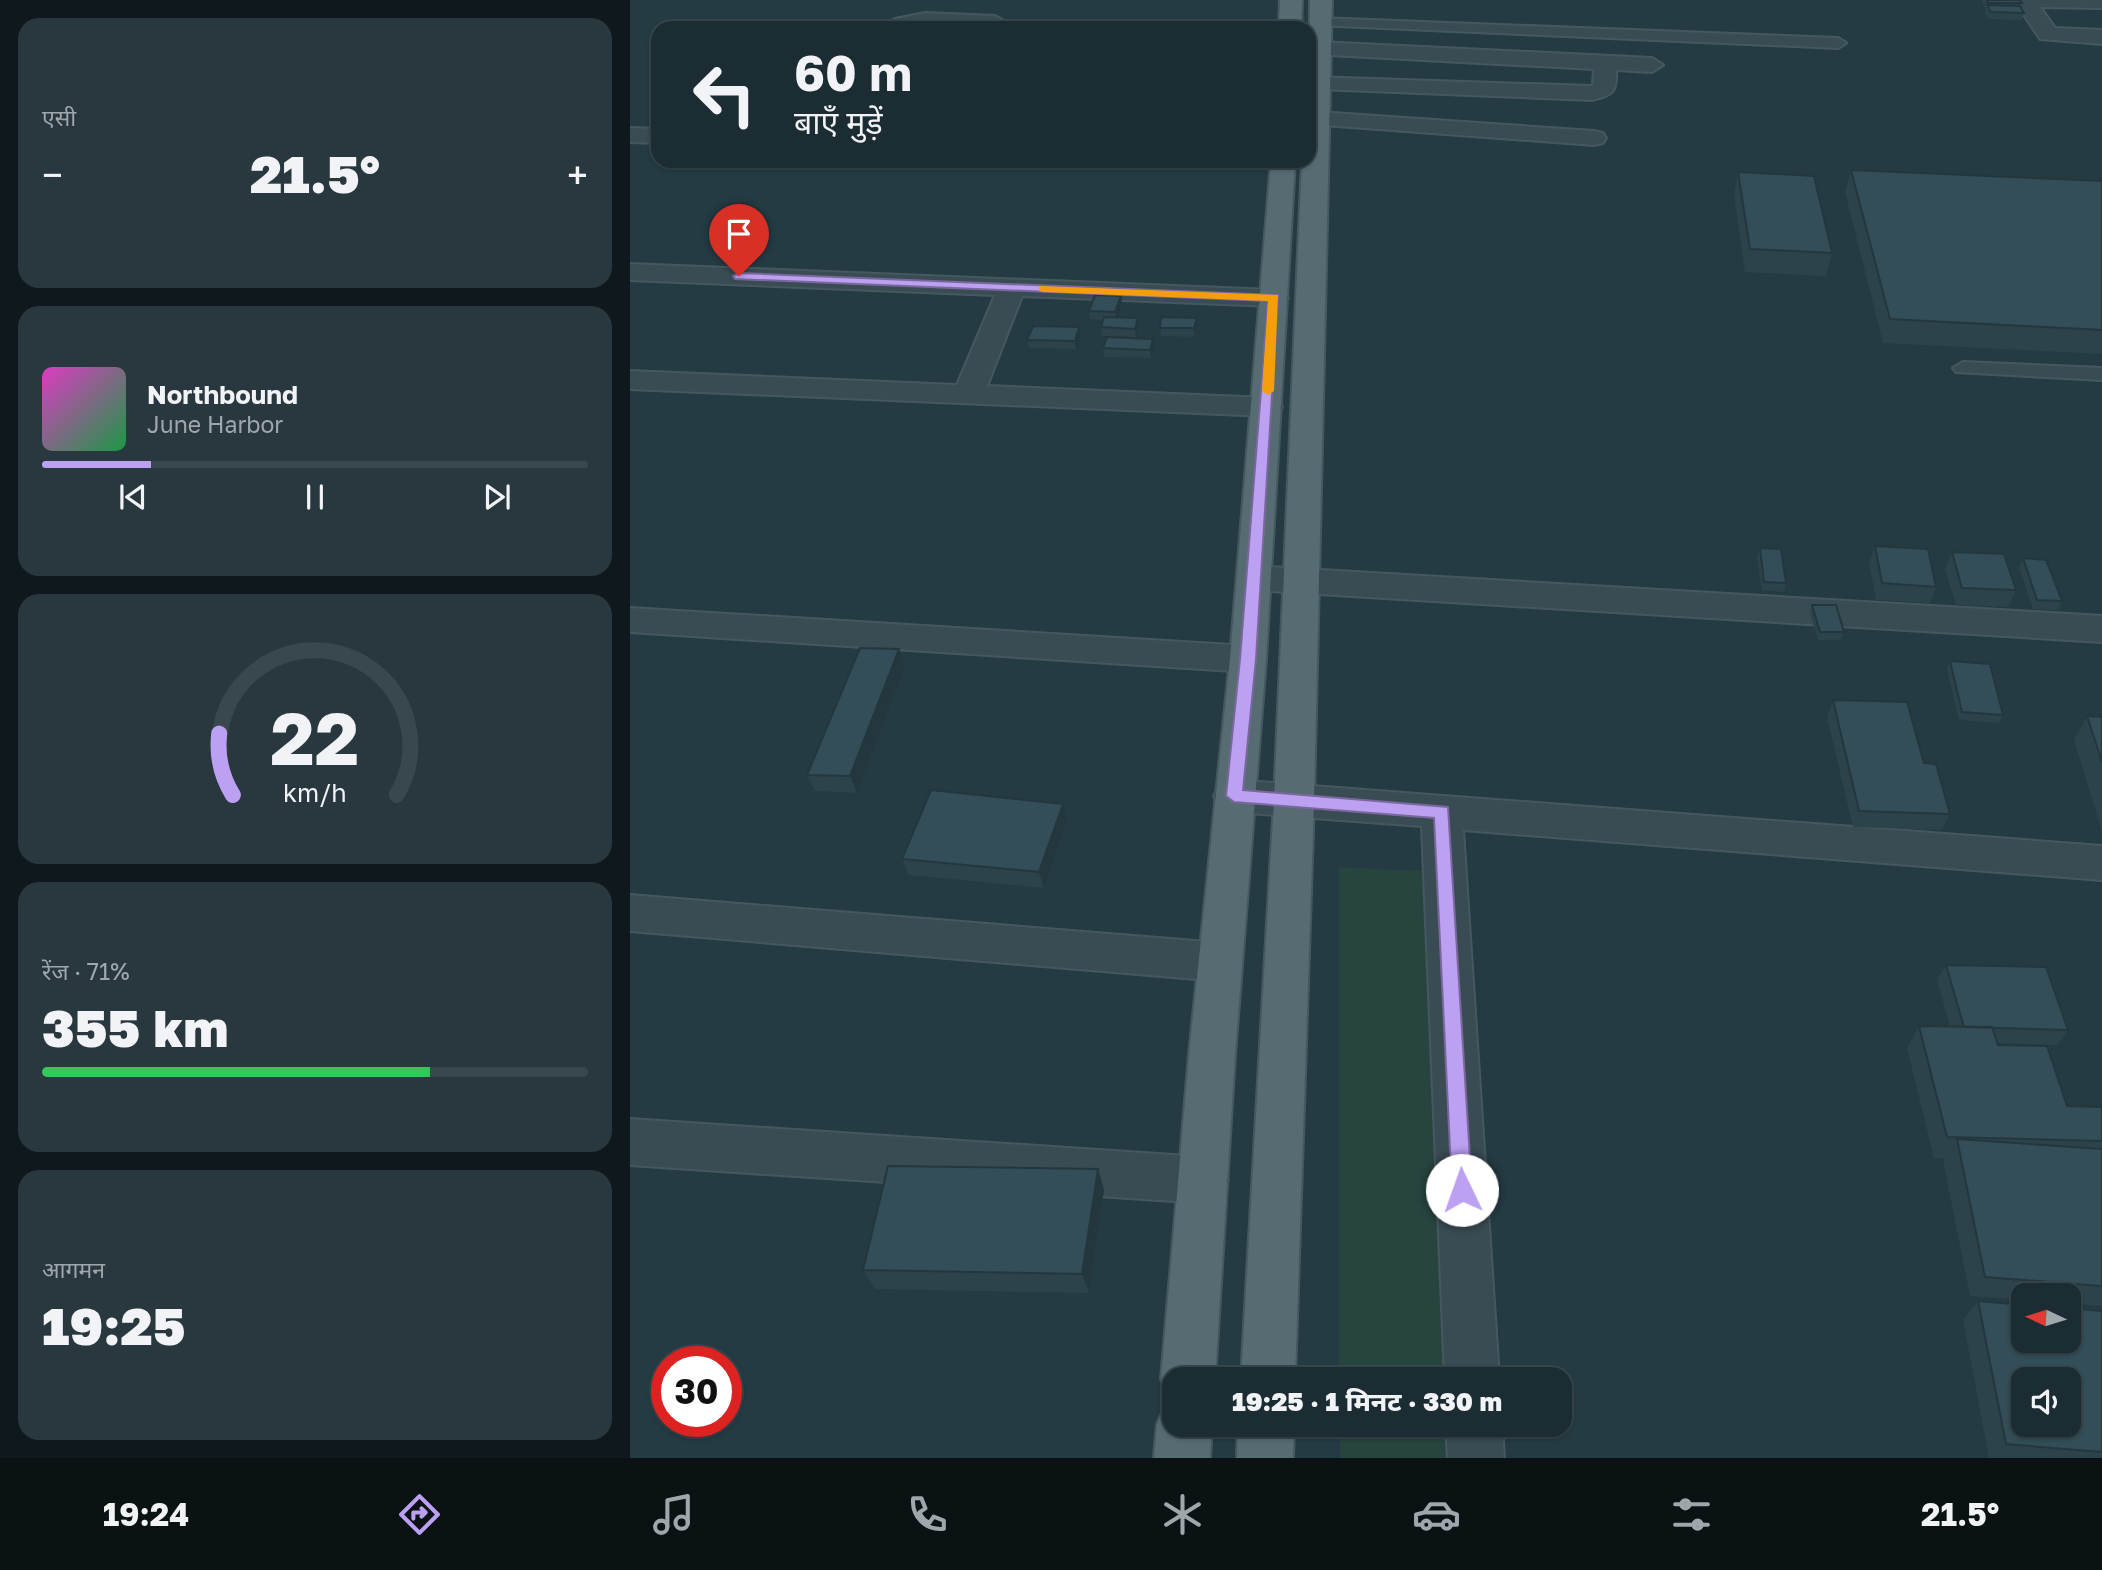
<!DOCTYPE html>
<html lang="hi">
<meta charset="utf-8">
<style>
:root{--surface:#1b2c32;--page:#28383e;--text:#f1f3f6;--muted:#a0a7ac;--line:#39484d;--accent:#bca0f2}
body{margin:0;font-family:"Golos Text","Noto Sans Devanagari",sans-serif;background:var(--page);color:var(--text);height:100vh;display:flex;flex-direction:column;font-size:26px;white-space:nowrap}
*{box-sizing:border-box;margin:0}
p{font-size:23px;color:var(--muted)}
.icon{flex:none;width:38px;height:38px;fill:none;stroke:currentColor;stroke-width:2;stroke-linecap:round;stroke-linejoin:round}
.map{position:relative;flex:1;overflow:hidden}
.panel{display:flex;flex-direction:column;gap:18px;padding:18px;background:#0f181c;width:630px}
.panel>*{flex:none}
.top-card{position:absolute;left:21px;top:21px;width:665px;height:147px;border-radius:21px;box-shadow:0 2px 5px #0004,0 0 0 2px var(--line);background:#1b2c32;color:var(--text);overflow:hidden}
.needle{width:46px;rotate:274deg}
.fabs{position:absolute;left:1381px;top:1283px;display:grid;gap:14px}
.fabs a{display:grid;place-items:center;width:70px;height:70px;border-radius:14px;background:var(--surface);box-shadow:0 2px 5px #0004,0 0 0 2px var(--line);font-size:35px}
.speed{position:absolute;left:21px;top:1346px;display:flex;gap:14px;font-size:35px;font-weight:700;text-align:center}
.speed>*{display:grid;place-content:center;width:91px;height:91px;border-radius:50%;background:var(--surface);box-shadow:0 2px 5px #0004,0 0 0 2px var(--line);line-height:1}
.speed .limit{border:10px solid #d22;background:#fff;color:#111}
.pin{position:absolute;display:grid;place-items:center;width:60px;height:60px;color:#fff;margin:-72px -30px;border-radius:50% 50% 50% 0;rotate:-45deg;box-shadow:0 0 7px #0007}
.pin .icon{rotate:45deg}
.me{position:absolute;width:77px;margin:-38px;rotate:357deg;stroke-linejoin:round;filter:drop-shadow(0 0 5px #0008)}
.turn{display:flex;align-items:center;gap:24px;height:147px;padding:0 28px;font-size:32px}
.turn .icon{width:91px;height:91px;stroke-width:2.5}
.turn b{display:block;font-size:49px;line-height:60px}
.big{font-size:52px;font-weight:800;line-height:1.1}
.panel .widget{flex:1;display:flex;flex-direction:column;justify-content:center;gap:10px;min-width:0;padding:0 24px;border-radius:21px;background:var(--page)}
.panel .dial{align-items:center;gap:0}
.dial svg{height:182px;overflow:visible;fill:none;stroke:var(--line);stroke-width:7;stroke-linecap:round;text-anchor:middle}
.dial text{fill:var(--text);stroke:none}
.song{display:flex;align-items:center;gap:21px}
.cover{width:84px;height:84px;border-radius:10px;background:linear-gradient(135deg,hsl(310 70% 55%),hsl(140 70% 35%))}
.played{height:7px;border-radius:4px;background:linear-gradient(90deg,var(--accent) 20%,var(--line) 20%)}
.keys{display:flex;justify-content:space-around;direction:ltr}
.heat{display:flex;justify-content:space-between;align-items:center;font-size:38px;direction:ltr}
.charge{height:10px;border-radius:5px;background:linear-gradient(90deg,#34c759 71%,var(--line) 0)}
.trip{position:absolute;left:532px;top:1367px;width:410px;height:70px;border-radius:21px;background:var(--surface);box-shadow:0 2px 5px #0004,0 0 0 2px var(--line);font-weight:800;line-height:70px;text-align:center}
.menu{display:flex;height:112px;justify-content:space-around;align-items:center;background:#0b1214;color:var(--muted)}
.menu .icon{width:49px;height:49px}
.menu .current{color:var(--accent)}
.menu b{font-size:32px;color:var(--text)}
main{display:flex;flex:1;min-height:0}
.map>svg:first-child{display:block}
.green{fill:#27443f}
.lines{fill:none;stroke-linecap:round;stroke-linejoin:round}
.lane-casing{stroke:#46585f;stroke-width:4}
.street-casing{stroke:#46585f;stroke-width:4}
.primary-casing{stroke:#46585f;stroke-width:4}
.lane{fill:#394b53;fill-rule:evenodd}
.street{fill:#394b53;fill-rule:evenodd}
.primary{fill:#576b73;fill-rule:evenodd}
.wall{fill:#2c434c}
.shaded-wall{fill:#24373e}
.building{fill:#334e58;stroke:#24373e;stroke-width:2;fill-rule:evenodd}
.route{fill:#bca0f2;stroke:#7a689d;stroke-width:2}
.slow{fill:#f59e0b}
</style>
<main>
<section class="panel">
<div class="widget"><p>एसी</p>
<div class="heat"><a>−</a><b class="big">21.5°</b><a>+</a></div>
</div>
<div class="widget">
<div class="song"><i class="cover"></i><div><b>Northbound</b><p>June Harbor</p></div></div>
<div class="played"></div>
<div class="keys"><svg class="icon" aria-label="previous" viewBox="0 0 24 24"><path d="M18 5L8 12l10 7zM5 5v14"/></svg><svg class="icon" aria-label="pause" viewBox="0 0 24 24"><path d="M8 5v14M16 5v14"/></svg><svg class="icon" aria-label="next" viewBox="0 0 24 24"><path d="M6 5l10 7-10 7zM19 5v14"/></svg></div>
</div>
<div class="widget dial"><svg viewBox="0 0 100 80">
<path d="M14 69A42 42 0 1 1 86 69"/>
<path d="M14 69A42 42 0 0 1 8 42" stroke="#bca0f2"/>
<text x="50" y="56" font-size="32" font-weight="700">22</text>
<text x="50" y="72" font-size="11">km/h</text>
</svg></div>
<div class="widget"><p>रेंज · 71%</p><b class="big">355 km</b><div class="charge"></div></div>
<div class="widget"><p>आगमन</p><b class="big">19:25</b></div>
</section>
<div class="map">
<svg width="1472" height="1458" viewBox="0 0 1472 1458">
<rect width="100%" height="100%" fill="#243b43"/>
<!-- green -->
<path class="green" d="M709,867L833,873L865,1379H709Z
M710,1425H868L870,1458H710Z"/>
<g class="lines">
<defs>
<path id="lane" d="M295,13L365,16L372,20L365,24L295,22L271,28H254L265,19Z
M690,18L1208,38L1216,43L1208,48L685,25L683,22Z
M1333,362L1472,368V380L1326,372L1323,368Z"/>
<path id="street" d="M1384,0H1472V8L1410,7L1425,28L1472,30V44L1410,39Z
M689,42L1022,58L1033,65L1022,72L986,70C987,92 983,95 962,100L689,89L681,87V77L961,86L963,85L964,69L681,54L679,47Z
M688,112L964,131L973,133L976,138L973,143L964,145L680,124L679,115Z
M0,128L28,129V143L0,142Z
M0,264L644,290L654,292L658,298L654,304L644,306L392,296L357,386L637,398L648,400L652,407L648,414L637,416L0,389V371L327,385L365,295L0,280Z
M624,566L1472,616V642L624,590L612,586L607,578L612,570Z
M0,608L618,646L631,650L636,659L631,668L618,672L0,632Z
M604,780L1472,846V880L833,830L869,1379H815L792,826L604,812L590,807L584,796L590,785Z
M0,895L590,943L606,949L612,962L606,975L590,981L0,931Z
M0,1119L573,1157L590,1163L598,1180L590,1197L573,1203L0,1165Z
M816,1424H872L874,1458H818Z"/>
<path id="primary" d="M650,0H672L671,28H649Z
M680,0H702L684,800L665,1379H611L644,800L672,161H679Z
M641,161H665L636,659L605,1055L585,1379H544V1400L539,1398L531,1379L559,1055L600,659Z
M544,1401V1424H582L580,1458H524L527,1424L536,1405Z
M608,1424H664L663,1458H607Z"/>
</defs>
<!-- lane casing -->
<use href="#lane" class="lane-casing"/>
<!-- street casing -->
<use href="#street" class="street-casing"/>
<!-- primary casing -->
<use href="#primary" class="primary-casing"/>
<!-- lane -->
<use href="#lane" class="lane"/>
<!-- street -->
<use href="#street" class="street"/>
<!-- primary -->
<use href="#primary" class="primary"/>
</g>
<!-- wall -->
<path class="wall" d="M1350,0H1390L1392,3L1390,7L1394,13L1392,20L1358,19L1355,12L1356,10L1352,3L1353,0Z
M1221,170L1472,181V354L1253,343L1215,192Z
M1108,172L1202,253L1196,276L1115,272L1104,195Z
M491,296L492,304L488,317L508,318L509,326L506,337L472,336L471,327L473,320L460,319L459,311Z
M567,326L565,337L531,336L530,328Z
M449,327L451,336L446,349L399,348L397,340Z
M524,347L521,358L474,357L473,348Z
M1245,546L1306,587L1300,603L1246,600L1239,563Z
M1130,548L1156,583L1154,592L1132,590L1127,556Z
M1322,552L1386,590L1378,607L1326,605L1315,569Z
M1393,558L1432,601L1428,610L1403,609L1389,567Z
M1182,605L1214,632L1211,640H1188L1180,613Z
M1320,661L1373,715L1369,723L1329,720L1317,669Z
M275,666L227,793L185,791L177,775Z
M1203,700L1294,763L1320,814L1312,830L1223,827L1197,717Z
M1457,716L1472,717V832L1444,740Z
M437,820L414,888L279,875L272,859Z
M1316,965L1438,1030L1427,1045L1367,1043L1368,1045L1437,1106L1472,1107V1306L1438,1303V1295H1393V1300L1340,1296L1313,1160L1314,1158H1304L1277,1048L1289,1026H1320L1307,980Z
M468,1169L474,1190L459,1293L245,1289L233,1270Z
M1348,1301L1472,1311V1458H1359L1333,1320Z"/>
<!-- shaded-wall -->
<path class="shaded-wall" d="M491,296L492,304L487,320L485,312Z
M508,318L509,326L506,337L505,329Z
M567,318V326L565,337L564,328Z
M449,327L451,336L446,349L445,341Z
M523,339L524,347L521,358L520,350Z
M269,649L275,666L227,793L220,776Z
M433,804L437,820L414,888L409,872Z
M468,1169L474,1190L459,1293L452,1274Z"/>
<!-- building -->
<path class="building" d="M1357,0H1390L1392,3H1358Z
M1357,5L1390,6L1394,13L1361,12Z
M1221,170L1472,181V330L1260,319Z
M1108,172L1184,176L1202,253L1120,249Z
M465,295L491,296L485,312L459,311Z
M474,317L508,318L505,329L471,327Z
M531,317L567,318L564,328H530Z
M403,326L449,327L445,341L397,340Z
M477,337L523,339L520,350L473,348Z
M1245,546L1298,549L1306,587L1252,583Z
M1130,548L1151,549L1156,583L1134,582Z
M1322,552L1374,554L1386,590L1332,588Z
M1393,558L1416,560L1432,601L1407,600Z
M1182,605H1206L1214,632H1190Z
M230,648L269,649L220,776L177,775Z
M1320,661L1360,664L1373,715L1332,712Z
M1203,700L1277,702L1294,763L1306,764L1320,814L1229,811Z
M1457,716L1472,717V762Z
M301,790L433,804L409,872L272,859Z
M1316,965L1416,967L1438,1030L1334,1027Z
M1289,1026L1362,1027L1368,1045L1417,1046L1437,1106L1472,1107V1141L1317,1137Z
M1327,1139L1472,1149V1286L1355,1277Z
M258,1166L468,1169L452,1274L233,1270Z
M1348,1301L1393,1305V1340H1438V1308L1472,1311V1452L1376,1444ZM1393,1379H1438V1424H1393Z"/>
<!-- route -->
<path class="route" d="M109,273L648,295L626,659L613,790L818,807L842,1190L839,1197L832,1200L825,1197L822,1190L804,818L604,802L596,796L610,659L638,301L105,279L103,276Z"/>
<!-- slow -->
<path class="slow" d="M409,286L648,295L644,391L638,395L632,391L638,301L413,292L409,291Z"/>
</svg>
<div class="fabs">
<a><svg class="needle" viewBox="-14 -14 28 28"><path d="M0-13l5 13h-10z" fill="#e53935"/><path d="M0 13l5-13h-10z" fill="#a0a7ac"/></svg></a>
<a><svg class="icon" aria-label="sound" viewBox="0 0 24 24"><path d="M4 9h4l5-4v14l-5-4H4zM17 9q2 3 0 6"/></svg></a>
</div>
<div class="speed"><div class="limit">30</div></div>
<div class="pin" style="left:109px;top:276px;background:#d93025"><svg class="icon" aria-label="arrive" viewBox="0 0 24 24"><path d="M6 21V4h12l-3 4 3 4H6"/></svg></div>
<svg class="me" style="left:832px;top:1190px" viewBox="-20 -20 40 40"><circle r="19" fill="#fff"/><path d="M0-13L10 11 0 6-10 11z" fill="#bca0f2"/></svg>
<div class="trip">19:25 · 1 मिनट · 330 m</div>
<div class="top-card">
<div class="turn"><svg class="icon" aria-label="left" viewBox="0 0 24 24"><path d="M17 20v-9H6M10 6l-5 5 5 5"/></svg><div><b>60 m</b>बाएँ मुड़ें</div></div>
</div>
</div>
</main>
<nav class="menu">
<b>19:24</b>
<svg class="icon current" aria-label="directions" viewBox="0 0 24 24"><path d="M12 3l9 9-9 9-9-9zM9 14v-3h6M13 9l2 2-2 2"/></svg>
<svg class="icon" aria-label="music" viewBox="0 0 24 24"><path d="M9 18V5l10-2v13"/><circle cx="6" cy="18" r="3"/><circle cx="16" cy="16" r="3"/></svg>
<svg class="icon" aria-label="phone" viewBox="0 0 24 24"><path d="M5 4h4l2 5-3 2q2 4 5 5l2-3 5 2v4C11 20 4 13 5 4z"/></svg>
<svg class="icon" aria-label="climate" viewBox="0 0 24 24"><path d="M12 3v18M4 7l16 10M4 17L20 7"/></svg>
<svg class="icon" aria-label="car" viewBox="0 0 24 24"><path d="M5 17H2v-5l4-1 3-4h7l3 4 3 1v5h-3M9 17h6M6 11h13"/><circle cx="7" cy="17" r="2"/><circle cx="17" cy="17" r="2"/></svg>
<svg class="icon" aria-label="filters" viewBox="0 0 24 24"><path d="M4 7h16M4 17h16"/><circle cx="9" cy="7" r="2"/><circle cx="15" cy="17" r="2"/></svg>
<b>21.5°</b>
</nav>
